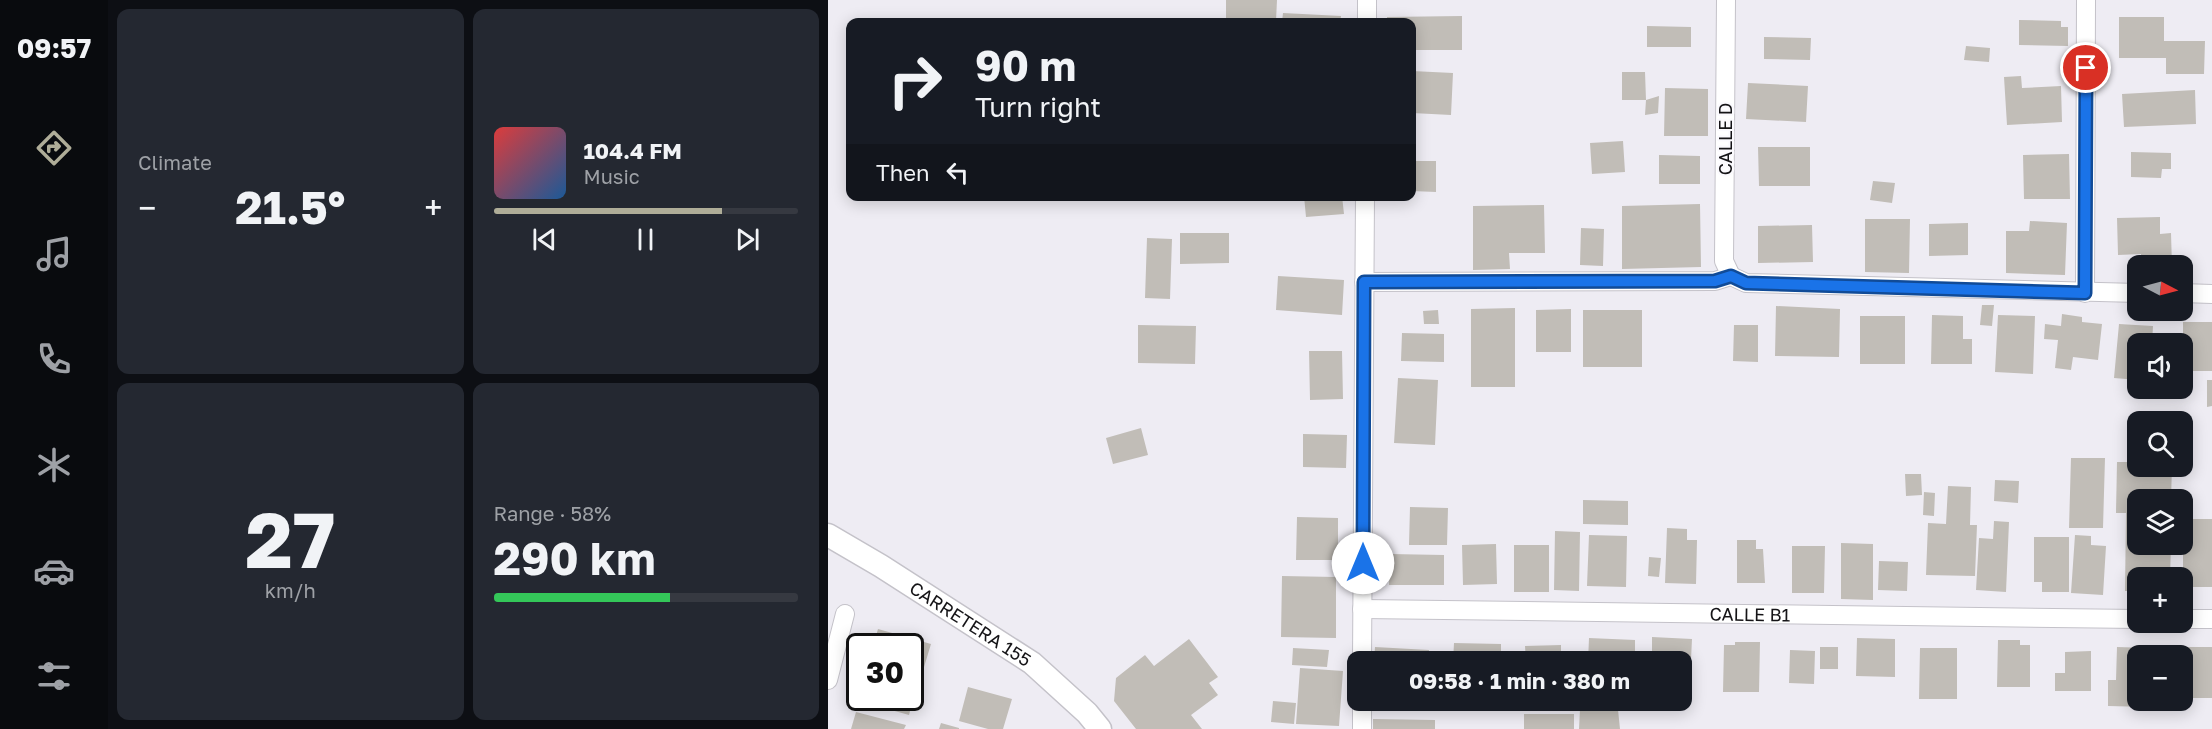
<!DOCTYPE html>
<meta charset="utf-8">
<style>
:root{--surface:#171b24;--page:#242831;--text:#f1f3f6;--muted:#9ea1a6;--line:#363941;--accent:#afad98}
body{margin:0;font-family:"Golos Text",sans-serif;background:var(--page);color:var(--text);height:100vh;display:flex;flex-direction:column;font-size:22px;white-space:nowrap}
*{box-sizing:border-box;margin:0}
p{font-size:20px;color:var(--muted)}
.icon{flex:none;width:33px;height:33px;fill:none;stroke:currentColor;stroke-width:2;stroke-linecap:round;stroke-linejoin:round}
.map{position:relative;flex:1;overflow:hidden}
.panel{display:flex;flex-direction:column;gap:9px;padding:9px;background:#0d0f14;width:720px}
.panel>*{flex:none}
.top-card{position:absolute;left:18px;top:18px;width:570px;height:183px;border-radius:12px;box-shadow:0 3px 15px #0003;background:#171b24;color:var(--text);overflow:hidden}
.needle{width:39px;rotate:96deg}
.buttons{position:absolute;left:1299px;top:255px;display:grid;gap:12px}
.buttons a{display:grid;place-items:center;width:66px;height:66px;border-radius:12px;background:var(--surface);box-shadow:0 3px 15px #0003;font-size:30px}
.speed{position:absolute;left:18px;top:633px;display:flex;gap:12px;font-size:30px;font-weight:700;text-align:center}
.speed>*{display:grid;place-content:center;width:78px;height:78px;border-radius:50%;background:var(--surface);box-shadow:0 3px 15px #0003;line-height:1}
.speed .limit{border:3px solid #111;border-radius:9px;background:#fff;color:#111}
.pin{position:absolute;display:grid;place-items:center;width:51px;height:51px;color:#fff;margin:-26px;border:3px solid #fff;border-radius:50%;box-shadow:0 2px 6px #0007}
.me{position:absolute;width:66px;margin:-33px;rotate:0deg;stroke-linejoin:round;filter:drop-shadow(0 0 4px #0008)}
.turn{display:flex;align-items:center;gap:21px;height:126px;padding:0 30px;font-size:27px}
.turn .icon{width:78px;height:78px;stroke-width:2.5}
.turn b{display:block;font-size:42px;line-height:51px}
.then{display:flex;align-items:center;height:57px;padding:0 30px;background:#0003;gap:12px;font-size:22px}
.big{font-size:45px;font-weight:700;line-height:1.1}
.panel .card{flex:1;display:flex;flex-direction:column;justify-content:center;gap:9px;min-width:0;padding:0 21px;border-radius:12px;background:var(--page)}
.panel .dial{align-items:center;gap:0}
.dial b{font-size:78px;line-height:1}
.song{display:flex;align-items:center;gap:18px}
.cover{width:72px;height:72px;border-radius:9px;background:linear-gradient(135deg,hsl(0 70% 55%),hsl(210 70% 35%))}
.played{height:6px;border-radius:3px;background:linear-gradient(90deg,var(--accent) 75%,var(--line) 75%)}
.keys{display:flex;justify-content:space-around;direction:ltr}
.heat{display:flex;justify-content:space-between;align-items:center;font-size:33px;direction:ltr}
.charge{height:9px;border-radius:4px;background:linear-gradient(90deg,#34c759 58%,var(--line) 0)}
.panel .tiles{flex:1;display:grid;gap:9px;grid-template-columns:repeat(2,1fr)}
.trip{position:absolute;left:519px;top:651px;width:345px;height:60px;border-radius:12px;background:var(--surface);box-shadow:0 3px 15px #0003;font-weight:700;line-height:60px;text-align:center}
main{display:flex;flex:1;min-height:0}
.tab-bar{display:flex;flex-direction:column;width:108px;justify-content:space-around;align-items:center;background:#090b0e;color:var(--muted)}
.tab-bar .icon{width:42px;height:42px}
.tab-bar .selected{color:var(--accent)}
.tab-bar b{font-size:27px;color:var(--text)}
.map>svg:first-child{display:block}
.building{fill:#c1bdb7}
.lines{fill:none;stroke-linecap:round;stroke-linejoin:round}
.minor-casing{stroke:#c4c2c9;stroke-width:20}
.tertiary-casing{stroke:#c4c2c9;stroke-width:25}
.minor{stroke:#fff;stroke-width:18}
.tertiary{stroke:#fff;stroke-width:22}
.route-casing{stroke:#114b97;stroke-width:15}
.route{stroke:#1a73e8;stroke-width:10}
.labels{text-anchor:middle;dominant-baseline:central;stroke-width:4.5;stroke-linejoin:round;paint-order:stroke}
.street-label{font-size:18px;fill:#151417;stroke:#fbfafe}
</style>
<main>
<nav class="tab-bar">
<b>09:57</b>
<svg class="icon selected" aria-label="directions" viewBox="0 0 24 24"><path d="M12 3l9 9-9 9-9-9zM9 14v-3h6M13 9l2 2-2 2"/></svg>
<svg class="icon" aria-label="music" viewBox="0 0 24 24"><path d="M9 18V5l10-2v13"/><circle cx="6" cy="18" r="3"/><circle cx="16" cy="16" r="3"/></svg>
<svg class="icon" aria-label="phone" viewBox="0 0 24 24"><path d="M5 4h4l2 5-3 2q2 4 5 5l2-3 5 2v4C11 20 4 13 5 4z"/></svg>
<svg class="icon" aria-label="climate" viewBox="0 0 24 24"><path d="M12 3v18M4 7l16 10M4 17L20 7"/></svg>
<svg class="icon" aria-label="car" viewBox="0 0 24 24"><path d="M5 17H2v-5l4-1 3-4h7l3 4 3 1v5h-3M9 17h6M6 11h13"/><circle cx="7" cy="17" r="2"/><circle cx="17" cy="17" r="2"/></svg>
<svg class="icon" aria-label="filters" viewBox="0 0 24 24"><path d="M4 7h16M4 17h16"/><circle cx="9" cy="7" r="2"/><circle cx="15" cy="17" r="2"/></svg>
</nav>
<section class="panel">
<div class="tiles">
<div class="card"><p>Climate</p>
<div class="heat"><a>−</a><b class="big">21.5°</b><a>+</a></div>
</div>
<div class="card">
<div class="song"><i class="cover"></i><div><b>104.4 FM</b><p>Music</p></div></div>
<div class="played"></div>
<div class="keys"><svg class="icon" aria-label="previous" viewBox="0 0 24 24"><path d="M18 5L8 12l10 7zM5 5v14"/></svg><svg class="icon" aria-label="pause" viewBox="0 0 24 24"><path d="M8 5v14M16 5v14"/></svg><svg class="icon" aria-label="next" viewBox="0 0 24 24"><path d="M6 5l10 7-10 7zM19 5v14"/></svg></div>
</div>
<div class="card dial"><b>27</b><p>km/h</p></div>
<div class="card"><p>Range · 58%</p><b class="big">290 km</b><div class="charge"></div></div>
</div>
</section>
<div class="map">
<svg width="1384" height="729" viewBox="0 0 1384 729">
<rect width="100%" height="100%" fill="#eeecf3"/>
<!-- building -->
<path class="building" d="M398,0H449L448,21L398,20Z
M455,13L513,16L512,22H454Z
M634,16V50H584V22H559V17Z
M1291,17H1336V41H1377L1376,74H1338V58H1291Z
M1191,20L1233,21V27H1240V46L1191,45Z
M819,26L863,27V47H819Z
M936,37L983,38L982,60L936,59Z
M1138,46L1162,48L1161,62L1136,60Z
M584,71L625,73L623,115L584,113Z
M794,72H817L818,100L831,96L830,113L817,115L818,100H794Z
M1193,76L1194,88L1233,86L1234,122L1179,125L1176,77Z
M920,83L980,86L978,122L918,119Z
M837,88L880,89V136H836Z
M1367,90L1368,124L1296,127L1294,94Z
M795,141L797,172L764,174L762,143Z
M930,147H982V186H931Z
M1303,152L1343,153V169H1334L1333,178L1303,177Z
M1241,154L1242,199H1196L1195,155Z
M831,155L872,156V184H831Z
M584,161H608V192L584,191Z
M1045,181L1067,183L1064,203L1042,200Z
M476,196H514L516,214L478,217Z
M872,204L873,267L794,269V206Z
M716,205L717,253H681L682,269L645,270V206Z
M1332,217V234L1343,233L1344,266H1313V254L1290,255L1289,218Z
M1037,219H1082L1081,273L1037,272Z
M1202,221L1239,223L1237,275L1178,273V231H1201Z
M1140,223V255L1101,256V224Z
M984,225L985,262L930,263V226Z
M753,228L776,229L775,266L752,265Z
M352,233H401V263L352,264Z
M319,238L344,239L342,299L317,298Z
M450,276L516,280L514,315L448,310Z
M1154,305H1166L1164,326L1152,325Z
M948,306L1012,309L1011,357L947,356Z
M687,308V387H643V309Z
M743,309V352H708V310Z
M610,310L611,324H596L595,311Z
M755,310H814V367H755Z
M1234,314L1254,317V322L1274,324L1270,360L1245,357L1243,370L1227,368L1230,340L1216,339L1217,324L1233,326Z
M1104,315L1135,316V339H1144V364H1103Z
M1170,315L1207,316L1205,374L1167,372Z
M1032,316H1077V364H1032Z
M1355,322H1384V371H1355Z
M1291,324L1325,326L1324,344H1310V380L1286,378Z
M310,325L368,326L367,364L310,363Z
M906,325H930V362L905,361Z
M574,333L616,334V362L573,361Z
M481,351H514L515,399L482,400Z
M570,378L610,380L607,445L566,443Z
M1379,380H1384V406L1379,407Z
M313,428L320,455L285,464L278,438Z
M475,434L519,435L518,468L475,467Z
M1243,458H1277L1275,528H1241Z
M1289,462H1310V466H1344L1343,500H1310V544H1343L1342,578H1310V591H1297L1298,513H1288Z
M1077,474H1093L1094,495L1078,496Z
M1167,480L1191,481L1190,503L1166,501Z
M1120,486L1143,487L1142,525H1149L1147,576L1098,575L1100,523L1118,524Z
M1096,492L1107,493L1106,516L1095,515Z
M755,500L800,501V525L755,524Z
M582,507L620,508L619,545H581Z
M469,517L510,518V560H468Z
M1364,519H1384V587H1355V530L1364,529Z
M1166,521L1181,522L1178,592L1148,590L1151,538L1165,539Z
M839,528L859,529V540H869L868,584L837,583Z
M727,531L752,532L751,591L726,590Z
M761,535L799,536L798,587L759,586Z
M1247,535L1263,536V545L1278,546L1275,595L1243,593Z
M1206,537H1241V592H1214V582H1206Z
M909,540H928V549H935L937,583H909Z
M1013,543L1045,544V600L1013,599Z
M668,544L669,584L635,585L634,545Z
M686,545H721V592H686Z
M964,546H997L996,593H964Z
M562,554L616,555V585H561Z
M821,557L833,558L831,577L820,576Z
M1051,561L1080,562L1079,591L1050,590Z
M454,576L508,577V638L453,637Z
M50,629L103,644L93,677L82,674V646H45Z
M824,637L864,639L862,680H854V662H824Z
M761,638L807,640V662H760Z
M1029,638L1067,639V677L1028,676Z
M361,639L390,677L381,683L390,695L363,715L374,729H308L286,701L288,678L317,655L326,666Z
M1170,640H1192V645H1202V687H1169Z
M907,642H932L931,692H895L896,645H907Z
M626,643L673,644V662H625Z
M733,645V662H698L697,646Z
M547,647L601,650L600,662H546Z
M992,647H1010V669H992Z
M1289,647L1322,648V656H1310V700H1320V707L1280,706V680H1288Z
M1353,647H1384V698H1354Z
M465,648L501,650L499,667L464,665Z
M1092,648H1129V699H1091Z
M962,650L987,651L986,684L961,683Z
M1263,651V691H1227V673H1237V652Z
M472,668L515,671L511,726L468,724Z
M82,682L89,684L81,715L31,701L32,698H82Z
M140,687L184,699L175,729H160L131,721Z
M770,700H789L792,729H751L752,709L771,710Z
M445,701L468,703L466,724L443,722Z
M28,712L78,725L76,729H23Z
M696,714H746V729H696Z
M545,719L607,720V729H545Z
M113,723L131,728V729H111Z"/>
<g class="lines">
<defs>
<g id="minor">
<path d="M898,0L896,261L903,276"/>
<path d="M539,22V0"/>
<path d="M536,282L887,281L903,276L918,283L1310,293"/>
<path d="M1257,293L1258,0"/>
<path d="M1354,293L1384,294"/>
<path id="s1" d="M534,609L1310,619"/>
<path d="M1354,619H1384"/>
<path d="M534,662L537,196"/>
<path d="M0,680L17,614"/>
<path d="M534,700V729"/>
</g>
<g id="tertiary">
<path id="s2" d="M0,535L53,566L204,663L259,713L272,729"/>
</g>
</defs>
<!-- minor casing -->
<use href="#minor" class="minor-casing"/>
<!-- tertiary casing -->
<use href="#tertiary" class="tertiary-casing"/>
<!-- minor -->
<use href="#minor" class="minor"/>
<!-- tertiary -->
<use href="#tertiary" class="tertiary"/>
</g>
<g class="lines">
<defs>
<path id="route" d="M535,563L536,282L887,281L903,276L918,283L1257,293L1258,68"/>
</defs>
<!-- route casing -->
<use href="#route" class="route-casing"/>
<!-- route -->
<use href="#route" class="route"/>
</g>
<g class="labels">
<!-- street labels -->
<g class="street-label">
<text transform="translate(897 139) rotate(-90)">CALLE D</text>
<text stroke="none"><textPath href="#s1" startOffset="388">CALLE B1</textPath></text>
<text stroke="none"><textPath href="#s2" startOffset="168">CARRETERA 155</textPath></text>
</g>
</g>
</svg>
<div class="buttons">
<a><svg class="needle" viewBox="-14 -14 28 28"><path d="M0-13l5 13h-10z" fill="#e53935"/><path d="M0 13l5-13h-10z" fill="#9ea1a6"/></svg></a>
<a><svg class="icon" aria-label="sound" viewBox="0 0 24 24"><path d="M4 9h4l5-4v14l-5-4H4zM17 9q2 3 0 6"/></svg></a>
<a><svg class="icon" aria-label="search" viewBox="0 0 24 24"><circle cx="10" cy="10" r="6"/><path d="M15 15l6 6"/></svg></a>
<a><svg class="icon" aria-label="layers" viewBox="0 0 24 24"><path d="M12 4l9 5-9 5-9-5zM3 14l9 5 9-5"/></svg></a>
<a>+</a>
<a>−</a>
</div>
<div class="speed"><div class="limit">30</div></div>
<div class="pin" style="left:1258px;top:68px;background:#d93025"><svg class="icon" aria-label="arrive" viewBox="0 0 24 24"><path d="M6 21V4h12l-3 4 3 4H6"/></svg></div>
<svg class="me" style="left:535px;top:563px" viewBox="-20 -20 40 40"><circle r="19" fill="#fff"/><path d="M0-13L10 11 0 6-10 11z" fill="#1a73e8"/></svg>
<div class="trip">09:58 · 1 min · 380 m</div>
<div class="top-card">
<div class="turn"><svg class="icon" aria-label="right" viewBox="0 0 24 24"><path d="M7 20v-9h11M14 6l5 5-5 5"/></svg><div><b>90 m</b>Turn right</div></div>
<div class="then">Then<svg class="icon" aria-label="left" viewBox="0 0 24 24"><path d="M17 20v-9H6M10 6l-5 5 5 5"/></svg></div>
</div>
</div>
</main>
